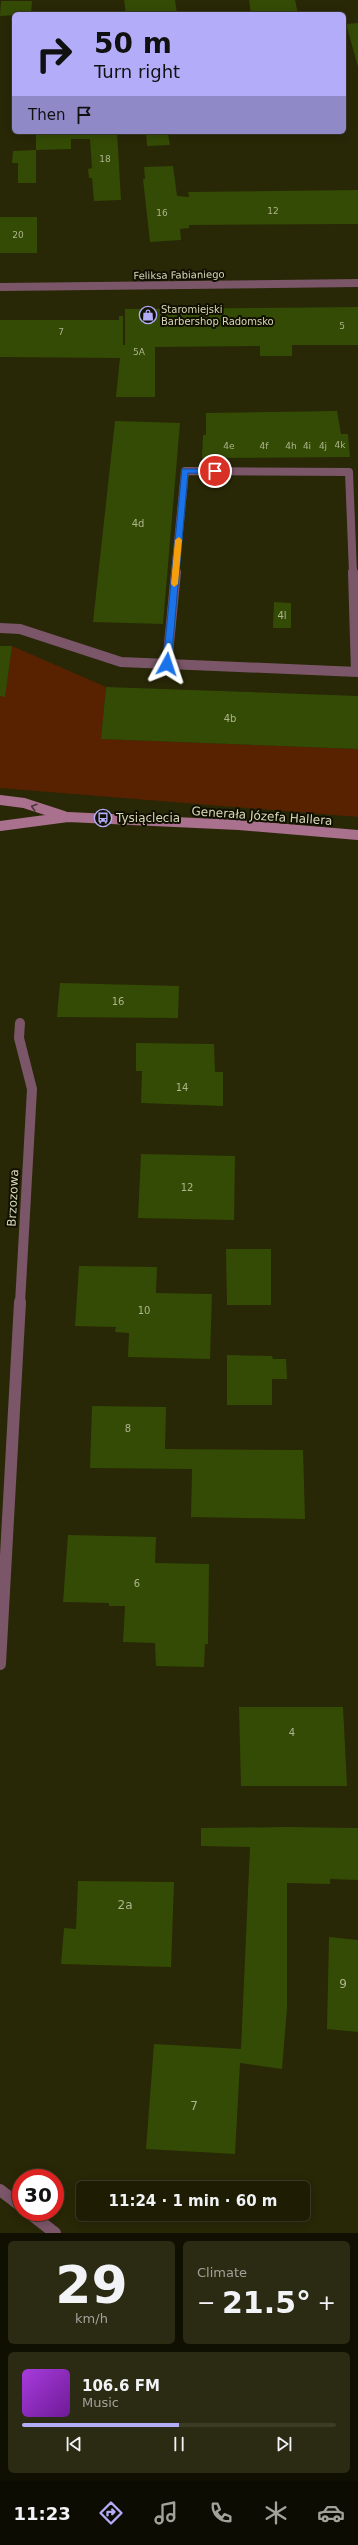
<!DOCTYPE html>
<meta charset="utf-8">
<style>
:root{--surface:#1e1d04;--page:#2b2a13;--text:#f1f3f6;--muted:#a1a29a;--line:#3c3b26;--accent:#b3adf9}
body{margin:0;font-family:"DejaVu Sans",sans-serif;background:var(--page);color:var(--text);height:100vh;display:flex;flex-direction:column;font-size:15px;white-space:nowrap}
*{box-sizing:border-box;margin:0}
p{font-size:13px;color:var(--muted)}
.icon{flex:none;width:22px;height:22px;fill:none;stroke:currentColor;stroke-width:2;stroke-linecap:round;stroke-linejoin:round}
.map{position:relative;height:2233px;overflow:hidden}
.panel{display:flex;flex-direction:column;gap:8px;padding:8px;background:#101002;flex:1}
.panel>*{flex:none}
.guide{position:absolute;left:12px;top:12px;width:334px;height:122px;border-radius:6px;box-shadow:0 2px 10px #0003,0 0 0 1px var(--line);background:#b3adf9;color:#111;overflow:hidden}
.speed{position:absolute;left:12px;top:2169px;display:flex;gap:8px;font-size:20px;font-weight:700;text-align:center}
.speed>*{display:grid;place-content:center;width:52px;height:52px;border-radius:50%;background:var(--surface);box-shadow:0 2px 10px #0003,0 0 0 1px var(--line);line-height:1}
.speed .limit{border:6px solid #d22;background:#fff;color:#111}
.pin{position:absolute;display:grid;place-items:center;width:34px;height:34px;color:#fff;margin:-17px;border:2px solid #fff;border-radius:50%;box-shadow:0 1px 4px #0007}
.me{position:absolute;width:44px;margin:-22px;rotate:5deg;stroke-linejoin:round;filter:drop-shadow(0 0 3px #0008)}
.turn{display:flex;align-items:center;gap:14px;height:84px;padding:0 16px;font-size:18px}
.turn .icon{width:52px;height:52px;stroke-width:2.5}
.turn b{display:block;font-size:28px;line-height:34px}
.then{display:flex;align-items:center;height:38px;padding:0 16px;background:#0003;gap:8px;font-size:15px}
.big{font-size:30px;font-weight:600;line-height:1.1}
.panel .widget{flex:1;display:flex;flex-direction:column;justify-content:center;gap:6px;min-width:0;padding:0 14px;border-radius:6px;background:var(--page)}
.panel .dial{align-items:center;gap:0}
.dial b{font-size:52px;line-height:1}
.song{display:flex;align-items:center;gap:12px}
.cover{width:48px;height:48px;border-radius:6px;background:linear-gradient(135deg,hsl(280 70% 55%),hsl(280 70% 35%))}
.played{height:4px;border-radius:2px;background:linear-gradient(90deg,var(--accent) 50%,var(--line) 50%)}
.keys{display:flex;justify-content:space-around;direction:ltr}
.heat{display:flex;justify-content:space-between;align-items:center;font-size:22px;direction:ltr}
.panel .tiles{flex:1;display:grid;gap:8px;grid-template-columns:1fr 1fr}
.widget:last-child{grid-column:span 2}
.trip{position:absolute;left:76px;top:2181px;width:234px;height:40px;border-radius:6px;background:var(--surface);box-shadow:0 2px 10px #0003,0 0 0 1px var(--line);font-weight:600;line-height:40px;text-align:center}
.menu{display:flex;height:64px;justify-content:space-around;align-items:center;background:#0c0c02;color:var(--muted)}
.menu .icon{width:28px;height:28px}
.menu .active{color:var(--accent)}
.menu b{font-size:18px;color:var(--text)}
.map>svg:first-child{display:block}
.green{fill:#582200}
.building{fill:#344b05}
.lines{fill:none;stroke-linecap:round;stroke-linejoin:round}
.street-far2{stroke:#7a5668;stroke-width:8}
.street-far1{stroke:#7a5668;stroke-width:10}
.street{stroke:#7a5668;stroke-width:12}
.secondary{stroke:#a9718e;stroke-width:10}
.oneway{stroke:#4e3739}
.route{fill:#1a73e8;stroke:#114b97}
.slow{fill:#f59e0b}
.labels{text-anchor:middle;dominant-baseline:central;stroke-width:4;stroke-linejoin:round;paint-order:stroke}
.far-number-label{font-size:9px;fill:#aeb48b}
.far-street-label{font-size:10px;fill:#d7d7b8;stroke:#111000}
.far-poi-label{font-size:10px;fill:#d7d7b8;stroke:#111000;text-anchor:start}
.number-label{font-size:10px;fill:#aeb48b}
.street-label{font-size:12px;fill:#d7d7b8;stroke:#111000}
.poi-label{font-size:12px;fill:#d7d7b8;stroke:#111000;text-anchor:start}
.near-number-label{font-size:12px;fill:#aeb48b}
</style>
<div class="map">
<svg width="358" height="2233" viewBox="0 0 358 2233">
<rect width="100%" height="100%" fill="#282706"/>
<!-- green -->
<path class="green" d="M12,646L106,687L101,739L358,749V817L0,788V696H5Z"/>
<!-- building -->
<path class="building" d="M124,0H175L177,14H126Z
M249,0H295L298,14H251Z
M1,1H32L31,14L0,16Z
M358,23V67L346,24Z
M36,132H117L121,200L94,201L92,178H89L88,169L92,168L90,139H71V149L36,150Z
M146,132H191V133L168,134L170,145L147,146Z
M36,150V183H18V163H12L13,151Z
M173,166L177,196L189,197L188,192L358,190V224L189,225V228L180,229L181,240L150,242L143,179H145L144,167Z
M0,217H37V253H0Z
M358,307V345H292V356H260V346L155,347V397H116L120,358L0,357V320H119V316H123V345H125V309Z
M337,411L341,434H348L350,457L202,458L203,435H206V413Z
M115,421L180,423L163,624L93,622Z
M274,602L291,603V628H273Z
M0,646H12L5,697L0,696Z
M106,687L358,696V749L101,739Z
M60,983L179,986L178,1018L57,1017Z
M136,1043L214,1044L215,1072H223V1106L141,1103L142,1071H136Z
M141,1154L235,1156L234,1220L138,1218Z
M226,1249H271V1305H227Z
M79,1266L157,1267L156,1293L212,1294L210,1359L128,1357L129,1333L115,1332L116,1327L75,1326Z
M227,1355L272,1356L273,1359H286L287,1379H272V1405H227Z
M92,1406L166,1407L165,1449L303,1450L305,1519L191,1517L192,1469L90,1468Z
M68,1535L156,1537L155,1563L209,1564L208,1644H205L204,1667L156,1666L155,1643L123,1642L125,1606H109V1603L63,1602Z
M239,1707H343L347,1786H241Z
M287,1827L358,1828V1880L330,1879V1884L287,1883V2008L282,2069L240,2063L235,2154L146,2149L154,2044L241,2049L250,1847L201,1846V1828Z
M78,1881L174,1882L171,1967L61,1964L64,1928L76,1929Z
M329,1937L358,1940V2032L327,2029Z"/>
<g class="lines">
<!-- street-far2 -->
<path class="street-far2" d="M0,287L358,283
M175,573L185,471L349,472L353,573"/>
<!-- street-far1 -->
<path class="street-far1" d="M353,572L356,672
M0,628L20,629L121,662L358,672
M167,664L176,572
M20,1023L19,1038L32,1089L20,1303"/>
<!-- street -->
<path class="street" d="M0,1664L20,1302
M0,2190L21,2206
M28,2212L55,2233"/>
<!-- secondary -->
<path class="secondary" d="M0,800L24,803L64,816
M0,826L68,817L239,825L358,835"/>
</g>
<!-- one-way arrows -->
<defs><path id="oneway-chevron" d="M-2-3.5L2.5 0L-2 3.5" fill="none" stroke-width="1.6" stroke-linecap="round" stroke-linejoin="round"/></defs>
<use class="oneway" href="#oneway-chevron" transform="translate(34 807) rotate(-163)"/>
<!-- route -->
<path class="route" d="M182,469H215L218,471L215,474L188,473L171,664L167,667L163,664Z"/>
<!-- slow -->
<path class="slow" d="M179,537L182,540L178,584L174,587L171,584L175,540Z"/>
<!-- icons -->
<defs>
<symbol id="shop-ring" viewBox="-11 -11 22 22"><circle r="9.5" fill="#111000" stroke="#b3adf9" stroke-width="1.5"/><path d="M-5-2.5h2.3a2.7 3.5 0 0 1 5.4 0H5L5.5 6h-11ZM-1.5-2.5h3a1.5 2.3 0 0 0-3 0Z" fill="#b3adf9"/></symbol>
<symbol id="bus-ring" viewBox="-11 -11 22 22"><circle r="9.5" fill="#111000" stroke="#b3adf9" stroke-width="1.5"/><path d="M-5-6H5V4H4V6H2V4H-2V6H-4V4H-5ZM-3.5-4V0h7V-4ZM-3.5 1.2v1.5H-2V1.2ZM2 1.2v1.5H3.5V1.2Z" fill="#b3adf9"/></symbol>
</defs>
<g fill-rule="evenodd">
<use href="#shop-ring" x="138" y="305" width="20" height="20"/>
<use href="#bus-ring" x="93" y="808" width="20" height="20"/>
</g>
<g class="labels">
<!-- far-number labels -->
<g class="far-number-label">
<text x="105" y="159">18</text>
<text x="273" y="211">12</text>
<text x="162" y="213">16</text>
<text x="18" y="235">20</text>
<text x="342" y="326">5</text>
<text x="61" y="332">7</text>
<text x="139" y="352">5A</text>
<text x="340" y="445">4k</text>
<text x="229" y="446">4e</text>
<text x="264" y="446">4f</text>
<text x="291" y="446">4h</text>
<text x="307" y="446">4i</text>
<text x="323" y="446">4j</text>
</g>
<!-- far-street labels -->
<g class="far-street-label">
<text transform="translate(179 275) rotate(-1)">Feliksa Fabianiego</text>
</g>
<!-- far-poi labels -->
<g class="far-poi-label">
<text x="161" y="309">Staromiejski<tspan x="161" dy="12">Barbershop Radomsko</tspan></text>
</g>
<!-- number labels -->
<g class="number-label">
<text x="138" y="523">4d</text>
<text x="282" y="615">4l</text>
<text x="230" y="718">4b</text>
<text x="118" y="1001">16</text>
<text x="182" y="1087">14</text>
<text x="187" y="1187">12</text>
<text x="144" y="1310">10</text>
<text x="128" y="1428">8</text>
<text x="137" y="1583">6</text>
<text x="292" y="1732">4</text>
</g>
<!-- street labels -->
<g class="street-label">
<text transform="translate(262 816) rotate(4)">Generała Józefa Hallera</text>
<text transform="translate(13 1198) rotate(-87)">Brzozowa</text>
</g>
<!-- poi labels -->
<g class="poi-label">
<text x="116" y="818">Tysiąclecia</text>
</g>
<!-- near-number labels -->
<g class="near-number-label">
<text x="125" y="1905">2a</text>
<text x="343" y="1984">9</text>
<text x="194" y="2106">7</text>
</g>
</g>
</svg>
<div class="speed"><div class="limit">30</div></div>
<div class="pin" style="left:215px;top:471px;background:#d93025"><svg class="icon" aria-label="arrive" viewBox="0 0 24 24"><path d="M6 21V4h12l-3 4 3 4H6"/></svg></div>
<svg class="me" style="left:167px;top:664px" viewBox="-20 -20 40 40"><path d="M0-17L14 15 0 8-14 15z" fill="#1a73e8" stroke="#fff" stroke-width="4"/></svg>
<div class="trip">11:24 · 1 min · 60 m</div>
<div class="guide">
<div class="turn"><svg class="icon" aria-label="right" viewBox="0 0 24 24"><path d="M7 20v-9h11M14 6l5 5-5 5"/></svg><div><b>50 m</b>Turn right</div></div>
<div class="then">Then<svg class="icon" aria-label="arrive" viewBox="0 0 24 24"><path d="M6 21V4h12l-3 4 3 4H6"/></svg></div>
</div>
</div>
<section class="panel">
<div class="tiles">
<div class="widget dial"><b>29</b><p>km/h</p></div>
<div class="widget"><p>Climate</p>
<div class="heat"><a>−</a><b class="big">21.5°</b><a>+</a></div>
</div>
<div class="widget">
<div class="song"><i class="cover"></i><div><b>106.6 FM</b><p>Music</p></div></div>
<div class="played"></div>
<div class="keys"><svg class="icon" aria-label="previous" viewBox="0 0 24 24"><path d="M18 5L8 12l10 7zM5 5v14"/></svg><svg class="icon" aria-label="pause" viewBox="0 0 24 24"><path d="M8 5v14M16 5v14"/></svg><svg class="icon" aria-label="next" viewBox="0 0 24 24"><path d="M6 5l10 7-10 7zM19 5v14"/></svg></div>
</div>
</div>
</section>
<nav class="menu">
<b>11:23</b>
<svg class="icon active" aria-label="directions" viewBox="0 0 24 24"><path d="M12 3l9 9-9 9-9-9zM9 14v-3h6M13 9l2 2-2 2"/></svg>
<svg class="icon" aria-label="music" viewBox="0 0 24 24"><path d="M9 18V5l10-2v13"/><circle cx="6" cy="18" r="3"/><circle cx="16" cy="16" r="3"/></svg>
<svg class="icon" aria-label="phone" viewBox="0 0 24 24"><path d="M5 4h4l2 5-3 2q2 4 5 5l2-3 5 2v4C11 20 4 13 5 4z"/></svg>
<svg class="icon" aria-label="climate" viewBox="0 0 24 24"><path d="M12 3v18M4 7l16 10M4 17L20 7"/></svg>
<svg class="icon" aria-label="car" viewBox="0 0 24 24"><path d="M5 17H2v-5l4-1 3-4h7l3 4 3 1v5h-3M9 17h6M6 11h13"/><circle cx="7" cy="17" r="2"/><circle cx="17" cy="17" r="2"/></svg>
</nav>
